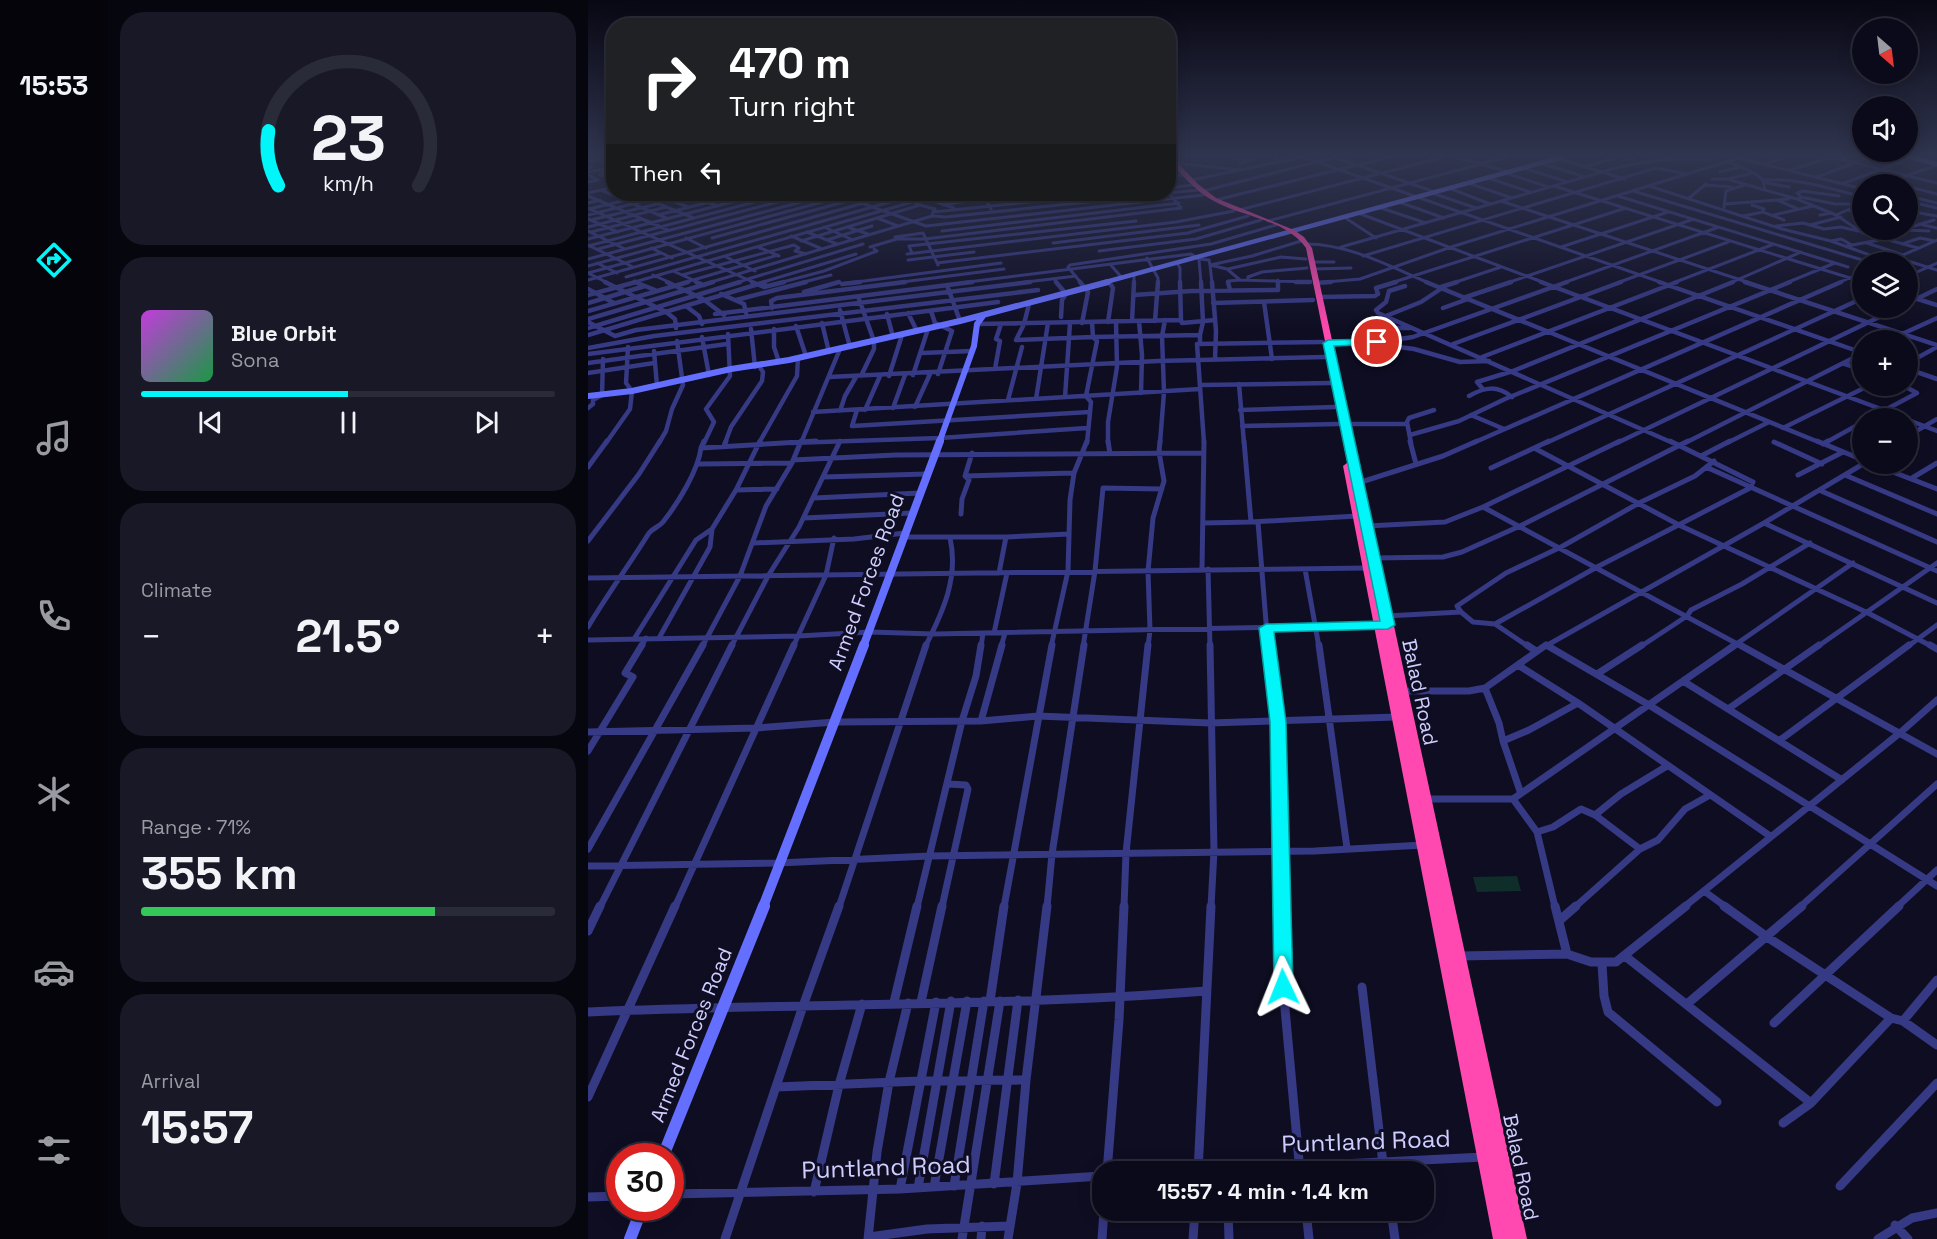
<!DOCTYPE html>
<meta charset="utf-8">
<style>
:root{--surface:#0a0a1a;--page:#181827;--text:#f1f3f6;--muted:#999aa2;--line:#2a2b39;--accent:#00f6f9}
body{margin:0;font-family:"Space Grotesk",sans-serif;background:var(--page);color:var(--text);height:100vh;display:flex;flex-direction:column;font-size:22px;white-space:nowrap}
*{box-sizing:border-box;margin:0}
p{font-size:20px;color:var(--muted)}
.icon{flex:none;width:33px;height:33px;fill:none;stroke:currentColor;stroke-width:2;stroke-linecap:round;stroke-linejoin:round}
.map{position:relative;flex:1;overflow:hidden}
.panel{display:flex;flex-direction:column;gap:12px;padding:12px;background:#06060e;width:480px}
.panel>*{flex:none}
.top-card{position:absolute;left:18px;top:18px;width:570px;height:183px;border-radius:24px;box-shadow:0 3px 15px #0003,0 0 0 2px var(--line);background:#202124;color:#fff;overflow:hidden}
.needle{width:39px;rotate:152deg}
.controls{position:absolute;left:1264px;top:18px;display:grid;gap:12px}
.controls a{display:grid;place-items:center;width:66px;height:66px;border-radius:50%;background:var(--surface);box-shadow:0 3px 15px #0003,0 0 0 2px var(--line);font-size:30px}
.speed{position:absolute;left:18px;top:1143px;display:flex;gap:12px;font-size:30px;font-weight:700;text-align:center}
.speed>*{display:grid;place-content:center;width:78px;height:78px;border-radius:50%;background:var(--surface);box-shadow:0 3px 15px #0003,0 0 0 2px var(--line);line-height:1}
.speed .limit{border:9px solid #d22;background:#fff;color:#111}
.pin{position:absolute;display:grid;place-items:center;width:51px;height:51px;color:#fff;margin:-26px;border:3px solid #fff;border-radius:50%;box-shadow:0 2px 6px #0007}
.me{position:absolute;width:66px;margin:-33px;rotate:358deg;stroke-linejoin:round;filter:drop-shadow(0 0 4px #0008)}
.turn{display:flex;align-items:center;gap:21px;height:126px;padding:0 24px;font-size:27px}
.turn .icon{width:78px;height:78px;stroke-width:2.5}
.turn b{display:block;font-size:42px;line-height:51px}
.then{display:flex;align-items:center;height:57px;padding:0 24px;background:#0003;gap:12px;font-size:22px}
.big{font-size:45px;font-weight:700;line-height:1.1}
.panel .tile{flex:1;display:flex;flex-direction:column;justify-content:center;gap:9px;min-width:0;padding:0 21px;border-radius:24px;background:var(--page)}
.panel .dial{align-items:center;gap:0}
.dial svg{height:156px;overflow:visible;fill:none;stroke:var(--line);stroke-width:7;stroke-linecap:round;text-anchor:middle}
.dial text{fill:var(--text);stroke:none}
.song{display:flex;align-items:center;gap:18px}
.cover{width:72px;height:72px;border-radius:9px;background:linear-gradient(135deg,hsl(290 70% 55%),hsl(140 70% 35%))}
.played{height:6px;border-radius:3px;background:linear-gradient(90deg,var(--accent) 50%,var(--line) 50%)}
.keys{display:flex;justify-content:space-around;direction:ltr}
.heat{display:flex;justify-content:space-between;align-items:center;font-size:33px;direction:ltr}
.charge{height:9px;border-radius:4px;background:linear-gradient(90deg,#34c759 71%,var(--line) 0)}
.trip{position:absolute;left:504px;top:1161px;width:342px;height:60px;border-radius:24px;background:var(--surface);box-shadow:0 3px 15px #0003,0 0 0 2px var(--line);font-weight:700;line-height:60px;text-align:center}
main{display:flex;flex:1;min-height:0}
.menu{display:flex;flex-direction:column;width:108px;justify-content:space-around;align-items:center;background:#04040a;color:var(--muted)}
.menu .icon{width:42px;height:42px}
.menu .current{color:var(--accent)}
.menu b{font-size:27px;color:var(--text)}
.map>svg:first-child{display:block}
.green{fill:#0f2d29}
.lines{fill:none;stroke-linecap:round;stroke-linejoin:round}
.street-far4{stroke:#363983;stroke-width:3}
.street-far3{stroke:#363983;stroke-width:4.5}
.street-far2{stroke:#363983;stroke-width:5}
.street-far1{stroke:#363983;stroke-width:7}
.street{stroke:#363983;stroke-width:9}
.secondary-far4{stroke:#656fff;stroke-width:4.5}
.secondary-far3{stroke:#656fff;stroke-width:6}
.secondary-far2{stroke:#656fff;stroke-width:8}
.secondary-far1{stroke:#656fff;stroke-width:10}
.secondary{stroke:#656fff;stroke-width:12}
.highway{fill:#ff49b0;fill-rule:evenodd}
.route{fill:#00f6f9;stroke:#00a0a2;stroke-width:1.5}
.labels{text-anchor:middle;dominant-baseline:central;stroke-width:6;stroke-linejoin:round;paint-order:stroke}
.street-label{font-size:20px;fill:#cfceff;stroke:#0e0d22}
.near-street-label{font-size:24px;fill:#cfceff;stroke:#0e0d22}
</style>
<main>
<nav class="menu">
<b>15:53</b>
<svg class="icon current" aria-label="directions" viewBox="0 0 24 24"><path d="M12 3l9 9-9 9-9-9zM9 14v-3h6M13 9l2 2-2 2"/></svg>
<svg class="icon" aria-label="music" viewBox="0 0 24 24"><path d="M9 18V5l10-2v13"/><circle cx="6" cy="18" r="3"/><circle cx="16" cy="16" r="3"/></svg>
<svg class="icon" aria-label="phone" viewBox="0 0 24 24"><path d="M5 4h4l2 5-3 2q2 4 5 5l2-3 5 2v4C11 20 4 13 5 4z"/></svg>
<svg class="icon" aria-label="climate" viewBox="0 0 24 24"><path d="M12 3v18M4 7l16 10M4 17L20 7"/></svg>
<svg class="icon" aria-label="car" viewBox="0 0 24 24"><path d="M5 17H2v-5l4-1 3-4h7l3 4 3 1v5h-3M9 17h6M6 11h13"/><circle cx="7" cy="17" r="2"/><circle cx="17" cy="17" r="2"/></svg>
<svg class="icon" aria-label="filters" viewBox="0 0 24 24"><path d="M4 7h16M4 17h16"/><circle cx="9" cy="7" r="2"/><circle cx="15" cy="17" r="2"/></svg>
</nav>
<section class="panel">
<div class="tile dial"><svg viewBox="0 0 100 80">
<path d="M14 69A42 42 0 1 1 86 69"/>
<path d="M14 69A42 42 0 0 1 9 41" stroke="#00f6f9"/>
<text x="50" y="56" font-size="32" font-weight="700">23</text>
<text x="50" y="72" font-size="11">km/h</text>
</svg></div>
<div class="tile">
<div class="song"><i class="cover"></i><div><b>Blue Orbit</b><p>Sona</p></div></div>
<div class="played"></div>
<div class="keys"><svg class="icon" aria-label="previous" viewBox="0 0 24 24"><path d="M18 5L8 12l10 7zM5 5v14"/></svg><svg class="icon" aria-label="pause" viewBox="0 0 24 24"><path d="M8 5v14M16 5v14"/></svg><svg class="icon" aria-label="next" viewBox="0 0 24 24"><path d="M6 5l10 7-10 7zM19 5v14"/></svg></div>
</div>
<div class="tile"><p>Climate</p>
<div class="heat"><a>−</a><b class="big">21.5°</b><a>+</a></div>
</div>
<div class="tile"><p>Range · 71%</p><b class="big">355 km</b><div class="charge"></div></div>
<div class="tile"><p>Arrival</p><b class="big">15:57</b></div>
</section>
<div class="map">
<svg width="1349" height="1239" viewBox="0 0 1349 1239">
<rect width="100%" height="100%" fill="#0e0d22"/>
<!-- green -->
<path class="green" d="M929,876L933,891L889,892L885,877Z"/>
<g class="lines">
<!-- street-far4 -->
<path class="street-far4" d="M645,157L658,160
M715,157L1075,283
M746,157L847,192
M867,157L921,172
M964,157L1037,179
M1036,157L1045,159
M1244,157L1349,183
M0,158L3,157
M1151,158L1275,189
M687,159L689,157
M1080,159H1123
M0,162L23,157
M1141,162L1166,173L1175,180L1177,190L1209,199L1248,215L1275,233L1330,248
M587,163L652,170
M652,164L668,157
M956,164L997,177
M1178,164L1197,157
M996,167L1030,157
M0,168L3,167
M935,168L980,182
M12,170L17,173L12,175L17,176
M1202,170L1244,157
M580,171L590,170
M0,172L26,167
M1132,172L1152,167
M918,173L960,187
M1165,173L1139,179L1177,190
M0,175L10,180L0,182
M580,177L595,175
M1229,177L1282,157
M903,179L942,192
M1124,179H1139
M604,180L714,157
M1175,180C1210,178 1241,188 1275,197
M1179,183L1201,187
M883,184L924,198
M1254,184L1326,157
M1296,184L1349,165
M1118,185L1144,187
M966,186L1275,282
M1061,186L1194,229L1243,241L1301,262
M1322,187L1349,194
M580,188L604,185
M861,188L902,204
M13,190L78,218
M615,191L748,157
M1045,191L1281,262
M0,193L26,187
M580,193L610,190
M844,193L888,208
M46,194L106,218
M68,194L100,207
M96,194L130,206
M124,194L143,201
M248,194L338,226L615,195
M0,196L80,230
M1030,196L1260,267
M1320,196L1349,203
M1213,197L1247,204H1266
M337,198L366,208
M1101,198L1118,184
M1210,199L1213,197L1209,193L1215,191L1251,196
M82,200L110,194
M628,200L802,157
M1189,200L1210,209
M398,201L465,194
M913,201L1162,283
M1320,201L1349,208
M811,202L856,218
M0,203L12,200
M90,203L127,194
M328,204L347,209L345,212
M1137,204L1201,199
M356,205L378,201
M790,207L838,223
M1136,207L1138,191L1156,185
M0,208L167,283
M1,209L63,194
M403,209L396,197L416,194
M651,210L856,157
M1260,210L1275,214
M1320,211L1349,216
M1175,212L1196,220
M770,213L957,283
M0,215L60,200
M70,215L153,194
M1186,215L1225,206
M1232,215L1244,213
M1248,215L1275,203
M344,216L358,217L575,194
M1155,216L1175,212L1176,209L1164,205
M756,217L788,238
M289,218L310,226
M0,219L30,232
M1320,219L1323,217
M3,220L69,204
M680,221L919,157
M1331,224L1349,228
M1222,225L1253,217
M1188,226L1215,223L1236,229L1253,227L1270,231
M0,227L78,207
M236,227L265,240
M259,227L280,234
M1320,228L1346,220
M1318,230L1341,231
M0,231L37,249
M354,231L591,203
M3,232L54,219
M219,232L249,244
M1280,234L1292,230
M203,236L232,248
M307,237L335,233L350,265
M98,238L118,248
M124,238L285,194
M0,239L175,194
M239,240L284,226
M213,241L332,205
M1243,241L1253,239L1264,245
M465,243L611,225
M1279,243L1315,255
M719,244C761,244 803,267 841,283
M1314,244L1332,238L1347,241
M0,245L45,267
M0,246L197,194
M1259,246L1296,239L1313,230
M170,247L191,256
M282,247L309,239H337L593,208L580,192
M753,247L1035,166L1080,159L1079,157
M973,247L1080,212
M63,248L84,258
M10,249L220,194
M511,251L608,239L673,220
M324,253L321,246L548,221
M319,254L588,222L646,211
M775,256L1068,168L1099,174
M138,257L167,271
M559,258L570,278V283
M1310,258L1349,270
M0,259L243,194
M611,259L613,283
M320,260L386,252
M724,262H746
M1299,262L1349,240
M9,263L29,273
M349,263L600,233L660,216
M589,263L592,268V283
M522,264L534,278
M0,266L263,194
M640,269L693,257L718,259
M725,269L763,268
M85,271L112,283
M0,273L20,283
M0,273L73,253
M65,275L83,283
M94,275L206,245L211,248L207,251L218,254
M1320,276L1349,263
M38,277L330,194
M0,280L308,194
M467,280L469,283
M660,280V277L674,272L719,268
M690,280V283
M46,281L51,283
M521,281L522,283
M43,283L352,194
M95,283L190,255
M120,283L344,216L345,212L518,194
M147,283L275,244
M172,283L268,254
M191,283L236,271L289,251L286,249
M212,283L243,275
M247,283L251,282
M261,283L413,263
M306,283L416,269
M372,283L603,254L611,259L621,260L622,265L639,269L652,280L722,282
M430,283L488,276
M493,283L480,267L482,265L623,244L688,225
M546,283V274
M624,283L622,265L664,256L713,241
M640,283V281L652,280
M727,283L772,279L863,247L1154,157
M803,283L1038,208
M865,283L913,267
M919,283L1103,220
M975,283L1131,227
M1029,283L1140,242
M1085,283L1186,244
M1142,283L1213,252
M1198,283L1247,263
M1250,283L1275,272"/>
<!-- street-far3 -->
<path class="street-far3" d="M17,282L78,312L87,319L88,328
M47,282L67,290
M79,282L115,299L136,315
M108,282L116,285
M164,282L176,287L196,282
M468,282L478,294L474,300L473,317
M492,282L500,292L494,323
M624,282L628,331L627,360
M640,282L642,290
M708,282H722
M838,282L1233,443
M953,282L1317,418
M1071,282L1275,353
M1157,282L1349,345
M727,283L743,282
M254,284L272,282
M817,286L801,291L798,302L788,310L790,313L1085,443
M853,287L869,282
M360,288L372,321
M0,289L26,303
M216,292L251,282
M133,294L156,304L158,313
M0,295L48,282
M546,295L603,291L690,290V282
M1320,296L1349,305
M731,297L787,296L790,294L788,288L808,282
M878,297L923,282
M271,299L286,341V349L273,376
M148,300L218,282
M676,302L684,359
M0,303L57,286
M625,303L725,300
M1320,303L1349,289
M441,304L436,324L428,340L505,337L509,341L498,396L503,402L499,443
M98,306L111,316L114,324
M184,308L183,301L189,298L317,282
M855,308L880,299
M252,310L262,347
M0,311L100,282
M343,311L347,323L364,331L350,374
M320,313L329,331
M127,314L384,282
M299,314L305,337
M798,316L833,302L854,288
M0,319L125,282
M593,320L594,323L627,320
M544,321L546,282
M551,321L554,355L553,393
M567,321L570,282
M0,322L27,336L48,330L442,282
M504,322L505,337L612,335V343
M520,322L525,288L521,282
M234,323L241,352
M389,324L593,320L592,282
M208,326L218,356
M0,328L152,282
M163,329L167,367
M186,329V347L191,362
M0,335L177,282
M612,335L615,322L613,282
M114,337L121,375
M1301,340L1349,318
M789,342L787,336L795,328H822
M740,343H786L825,337L979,282
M788,344L826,349L872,362L901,361
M865,344L1033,282
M0,348L66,336L450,290
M66,351L69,386
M334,353L384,351
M0,354L410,302
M894,357L1089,282
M0,363L139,344
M1320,363L1349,347
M1257,364L1275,370
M407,369L412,341L408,339L413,324
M1320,369L1349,379
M0,373L66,363
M325,375L340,329
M301,376L314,335
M241,377L570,361L737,357
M651,384L656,443
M613,385L742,383
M894,388L889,382L925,371L1145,282
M881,396C897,387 909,385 924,397
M477,397L482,323
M448,399L460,323
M420,400L434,347
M327,407L342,374
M0,408L5,404V400L14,395L15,359
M305,408L317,375
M269,410L264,426L502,412
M277,410L292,376
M652,410L747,407
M252,411L257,396L268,377
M225,412L612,389
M883,415L916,429
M1282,418L1329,393L1316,386
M1320,420L1349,431
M757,424H819
M654,426L750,424
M1195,428L1280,386
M822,435L871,421L917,399L1202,282
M1320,436L1349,419
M18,443L42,409L44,391L38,383L40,347
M71,443L78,431L84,409L95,385L89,341
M116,443L126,422L118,409L142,376L140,334
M137,443L143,427L174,381L175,372L171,366
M171,443L209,376L210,358
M203,443L352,438L499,428
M213,443L252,349
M520,443V422L529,367L528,321
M572,443L576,392L574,336L577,320
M616,443L609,344L734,342
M823,443L819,422L821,418L846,410
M885,443L1253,282
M958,443L1275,298
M1029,443L1310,308
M1097,443L1275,353
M1139,443L1181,422
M1237,443L1275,422"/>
<!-- street-far2 -->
<path class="street-far2" d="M520,441L522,454
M656,441L663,522L769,516
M822,441L828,464
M1229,441L1275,460
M1186,442L1234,464
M1235,444L1240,441
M136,446L138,441
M113,448L116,441
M948,449L1093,526L1280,613L1345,647
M1113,456L1142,441
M205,460L307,455L614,453
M111,464L204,463
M1284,464L1349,489
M0,467L19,441
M1118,467L1349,571
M903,468L961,441
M1210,475L1255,452
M1257,475L1349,514
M377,476L486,473
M235,477L338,474
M1324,478L1349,463
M770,483L855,456L889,441
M148,490L189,489
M1231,490L1349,542
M226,498L332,493
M895,507L1155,647
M373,514L374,499L381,480L377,476L384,453
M216,518L324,513
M670,522L680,647
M615,523L663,522
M1176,523L1349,603
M779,526L857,522L895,507L1032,441
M315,537H418L481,534
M0,541L51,474L72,441
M165,543L266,539L317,533
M786,558L855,557L874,552L932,526L1100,441
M620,569L622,647
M717,569L731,647
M614,570L616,441
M411,573L418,537
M0,578L779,568
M873,612L869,606L918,573L973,547L1051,503L1107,476L1126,461
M798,616L873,612L885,622L907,624L1009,567L1162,488L1165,482L1082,441
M907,624L941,647
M0,627C19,595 41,565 61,533C65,528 71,527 75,522C90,503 110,471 113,448L228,441
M406,633L419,573
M71,638L122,547L124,529
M46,639L108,540L124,529L148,490L172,441
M0,640L210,636L282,632L346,634L793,625
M53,647L58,638
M114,647L152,576L178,506L204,463L213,441
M143,647L180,576L211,527L252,441
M205,647L238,575L246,538
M337,647C355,612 371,577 362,538
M393,647L395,633
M413,647L417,633
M463,647L480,571L482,500L486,473L499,441
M495,647L507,571L515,488L574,489
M560,647L562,630L560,571L565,518L576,481L571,452L572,441
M956,647L1176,523L1275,464
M1052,647L1099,616L1103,610L1154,584L1222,543
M1144,647L1265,563
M1229,647L1349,563
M1319,647L1349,625"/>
<!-- street-far1 -->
<path class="street-far1" d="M622,645L626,851L623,907
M680,645L690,722L693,907
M731,645L759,848
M939,645L948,651
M1152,645L1349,754
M1342,645L1349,649
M960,646L1061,705L1349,886
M930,665L990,703L1182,836
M1009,674L1054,645
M1095,681L1254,780
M897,688L911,723L915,741
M814,691H881L897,688L958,645
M1140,709L1231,645
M393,721L414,645
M0,732L168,728L247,722L393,721L450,716L622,723L809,717
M1192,740L1321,645
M0,751L45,677L37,673L54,645
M932,791L915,741L941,730L990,703
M838,799H925L949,832L967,907
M925,799L1147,645
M1007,815L1052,849
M949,832L965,827L993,809L1007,815L1033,794L1079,766
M0,849L115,645
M0,866L190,863L341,856L727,851L835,845
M1116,891L1138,907
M12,907L144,645
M87,907L206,645
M251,907L338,645
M329,907L374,721L388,676L393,645
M354,907L380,789L378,785L360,784
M416,907L464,645
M459,907L464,854L496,645
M536,907L538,853L560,645
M987,907L1052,849L1070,840L1097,809L1122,795
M1096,907L1313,732L1349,700
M1212,907L1349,784
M1309,907L1349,870"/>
<!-- street -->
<path class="street" d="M693,906L695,987L712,1172
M967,906L979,954
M1136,906L1179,937L1303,1018L1315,1021L1349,1045
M972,920L988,906
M0,931L12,906
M872,956L979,954L1003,962H1028L1098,906
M1037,956L1223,1103
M1014,964L1016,996L1020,1012L1129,1102
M774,987L796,1172
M402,1001L416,906
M306,1002L329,906
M333,1002L354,906
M1099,1004L1214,906
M0,1012C205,1003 414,1007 618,991
M1315,1021L1349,980
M1186,1023L1311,906
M189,1087L331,1081L438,1080
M0,1097L87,906
M1195,1123L1223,1103L1303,1018
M519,1172L531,1020L536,906
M588,1172L896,1157
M610,1172L623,906
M406,1184L430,1000
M366,1186L396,1001
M1252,1186L1349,1083
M346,1187L379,1001
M330,1188L363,1001
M312,1189L348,1002
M226,1192L251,1085L274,1004
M82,1194L312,1189L514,1176
M0,1197L32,1196
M640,1210L641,1239
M718,1210L721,1239
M803,1210L807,1239
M1307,1225L1320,1239
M281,1237L339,1229L421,1226
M137,1239L215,1006L251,906
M280,1239L289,1152L301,1082L320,1003
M374,1239L412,1001
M393,1239L394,1226
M420,1239L429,1183L438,1080L459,906
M514,1239L516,1210
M605,1239L607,1210
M1290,1239L1324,1218L1349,1213"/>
<!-- secondary-far4 -->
<path class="secondary-far4" d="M1323,157L1349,164
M514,283L975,157"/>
<!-- secondary-far3 -->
<path class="secondary-far3" d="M0,396L44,391L143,369L201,360L372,321L520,282
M351,443L386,346L389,324L395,316"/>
<!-- secondary-far2 -->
<path class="secondary-far2" d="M275,647L352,441"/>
<!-- secondary-far1 -->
<path class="secondary-far1" d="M175,907L276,645"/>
<!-- secondary -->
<path class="secondary" d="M75,1156L176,906
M42,1239L54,1208"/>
<!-- highway -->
<path class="highway" d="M580,157H584L610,184L628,198L706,230L716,237L724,248L939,1239H905L755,466L759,463L762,464L718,248C696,218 655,218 624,200C607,191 594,174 580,160Z"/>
</g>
<!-- sky -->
<linearGradient id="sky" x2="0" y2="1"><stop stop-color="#080713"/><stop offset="0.47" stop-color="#30354f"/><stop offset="1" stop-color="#30354f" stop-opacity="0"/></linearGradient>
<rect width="1349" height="331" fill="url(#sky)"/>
<!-- route -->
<path class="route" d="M789,339L793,340V344L746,346L807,625L800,629L686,632L698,722L705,987L702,992L695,995L688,992L686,987L682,722L671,628L678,624L792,621L735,343L740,340Z"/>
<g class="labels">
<!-- street labels -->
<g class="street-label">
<text transform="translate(278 582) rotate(-70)">Armed Forces Road</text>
<text transform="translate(832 692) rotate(78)">Balad Road</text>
<text transform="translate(103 1035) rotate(-68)">Armed Forces Road</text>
<text transform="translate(933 1167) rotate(78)">Balad Road</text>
</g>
<!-- near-street labels -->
<g class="near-street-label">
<text transform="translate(778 1141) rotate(-2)">Puntland Road</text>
<text transform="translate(298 1167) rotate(-2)">Puntland Road</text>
</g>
</g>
</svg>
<div class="controls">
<a><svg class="needle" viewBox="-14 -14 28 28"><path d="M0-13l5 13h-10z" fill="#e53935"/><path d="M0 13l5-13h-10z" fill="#999aa2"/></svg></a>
<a><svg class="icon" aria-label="sound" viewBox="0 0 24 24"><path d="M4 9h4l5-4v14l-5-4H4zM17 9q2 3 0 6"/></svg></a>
<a><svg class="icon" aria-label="search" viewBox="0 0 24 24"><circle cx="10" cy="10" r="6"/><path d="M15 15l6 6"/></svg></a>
<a><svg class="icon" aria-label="layers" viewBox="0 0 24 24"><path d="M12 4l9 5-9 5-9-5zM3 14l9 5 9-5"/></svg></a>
<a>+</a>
<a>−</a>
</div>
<div class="speed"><div class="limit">30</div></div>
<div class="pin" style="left:789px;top:342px;background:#d93025"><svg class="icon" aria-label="arrive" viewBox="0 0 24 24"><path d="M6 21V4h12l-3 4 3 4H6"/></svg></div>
<svg class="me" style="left:695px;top:987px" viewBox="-20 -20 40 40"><path d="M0-17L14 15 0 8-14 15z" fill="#00f6f9" stroke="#fff" stroke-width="4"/></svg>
<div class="trip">15:57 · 4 min · 1.4 km</div>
<div class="top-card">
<div class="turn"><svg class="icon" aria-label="right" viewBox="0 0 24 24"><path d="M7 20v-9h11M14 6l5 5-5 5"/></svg><div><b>470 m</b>Turn right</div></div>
<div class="then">Then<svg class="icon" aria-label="left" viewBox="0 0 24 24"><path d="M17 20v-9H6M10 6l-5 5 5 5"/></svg></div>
</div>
</div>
</main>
